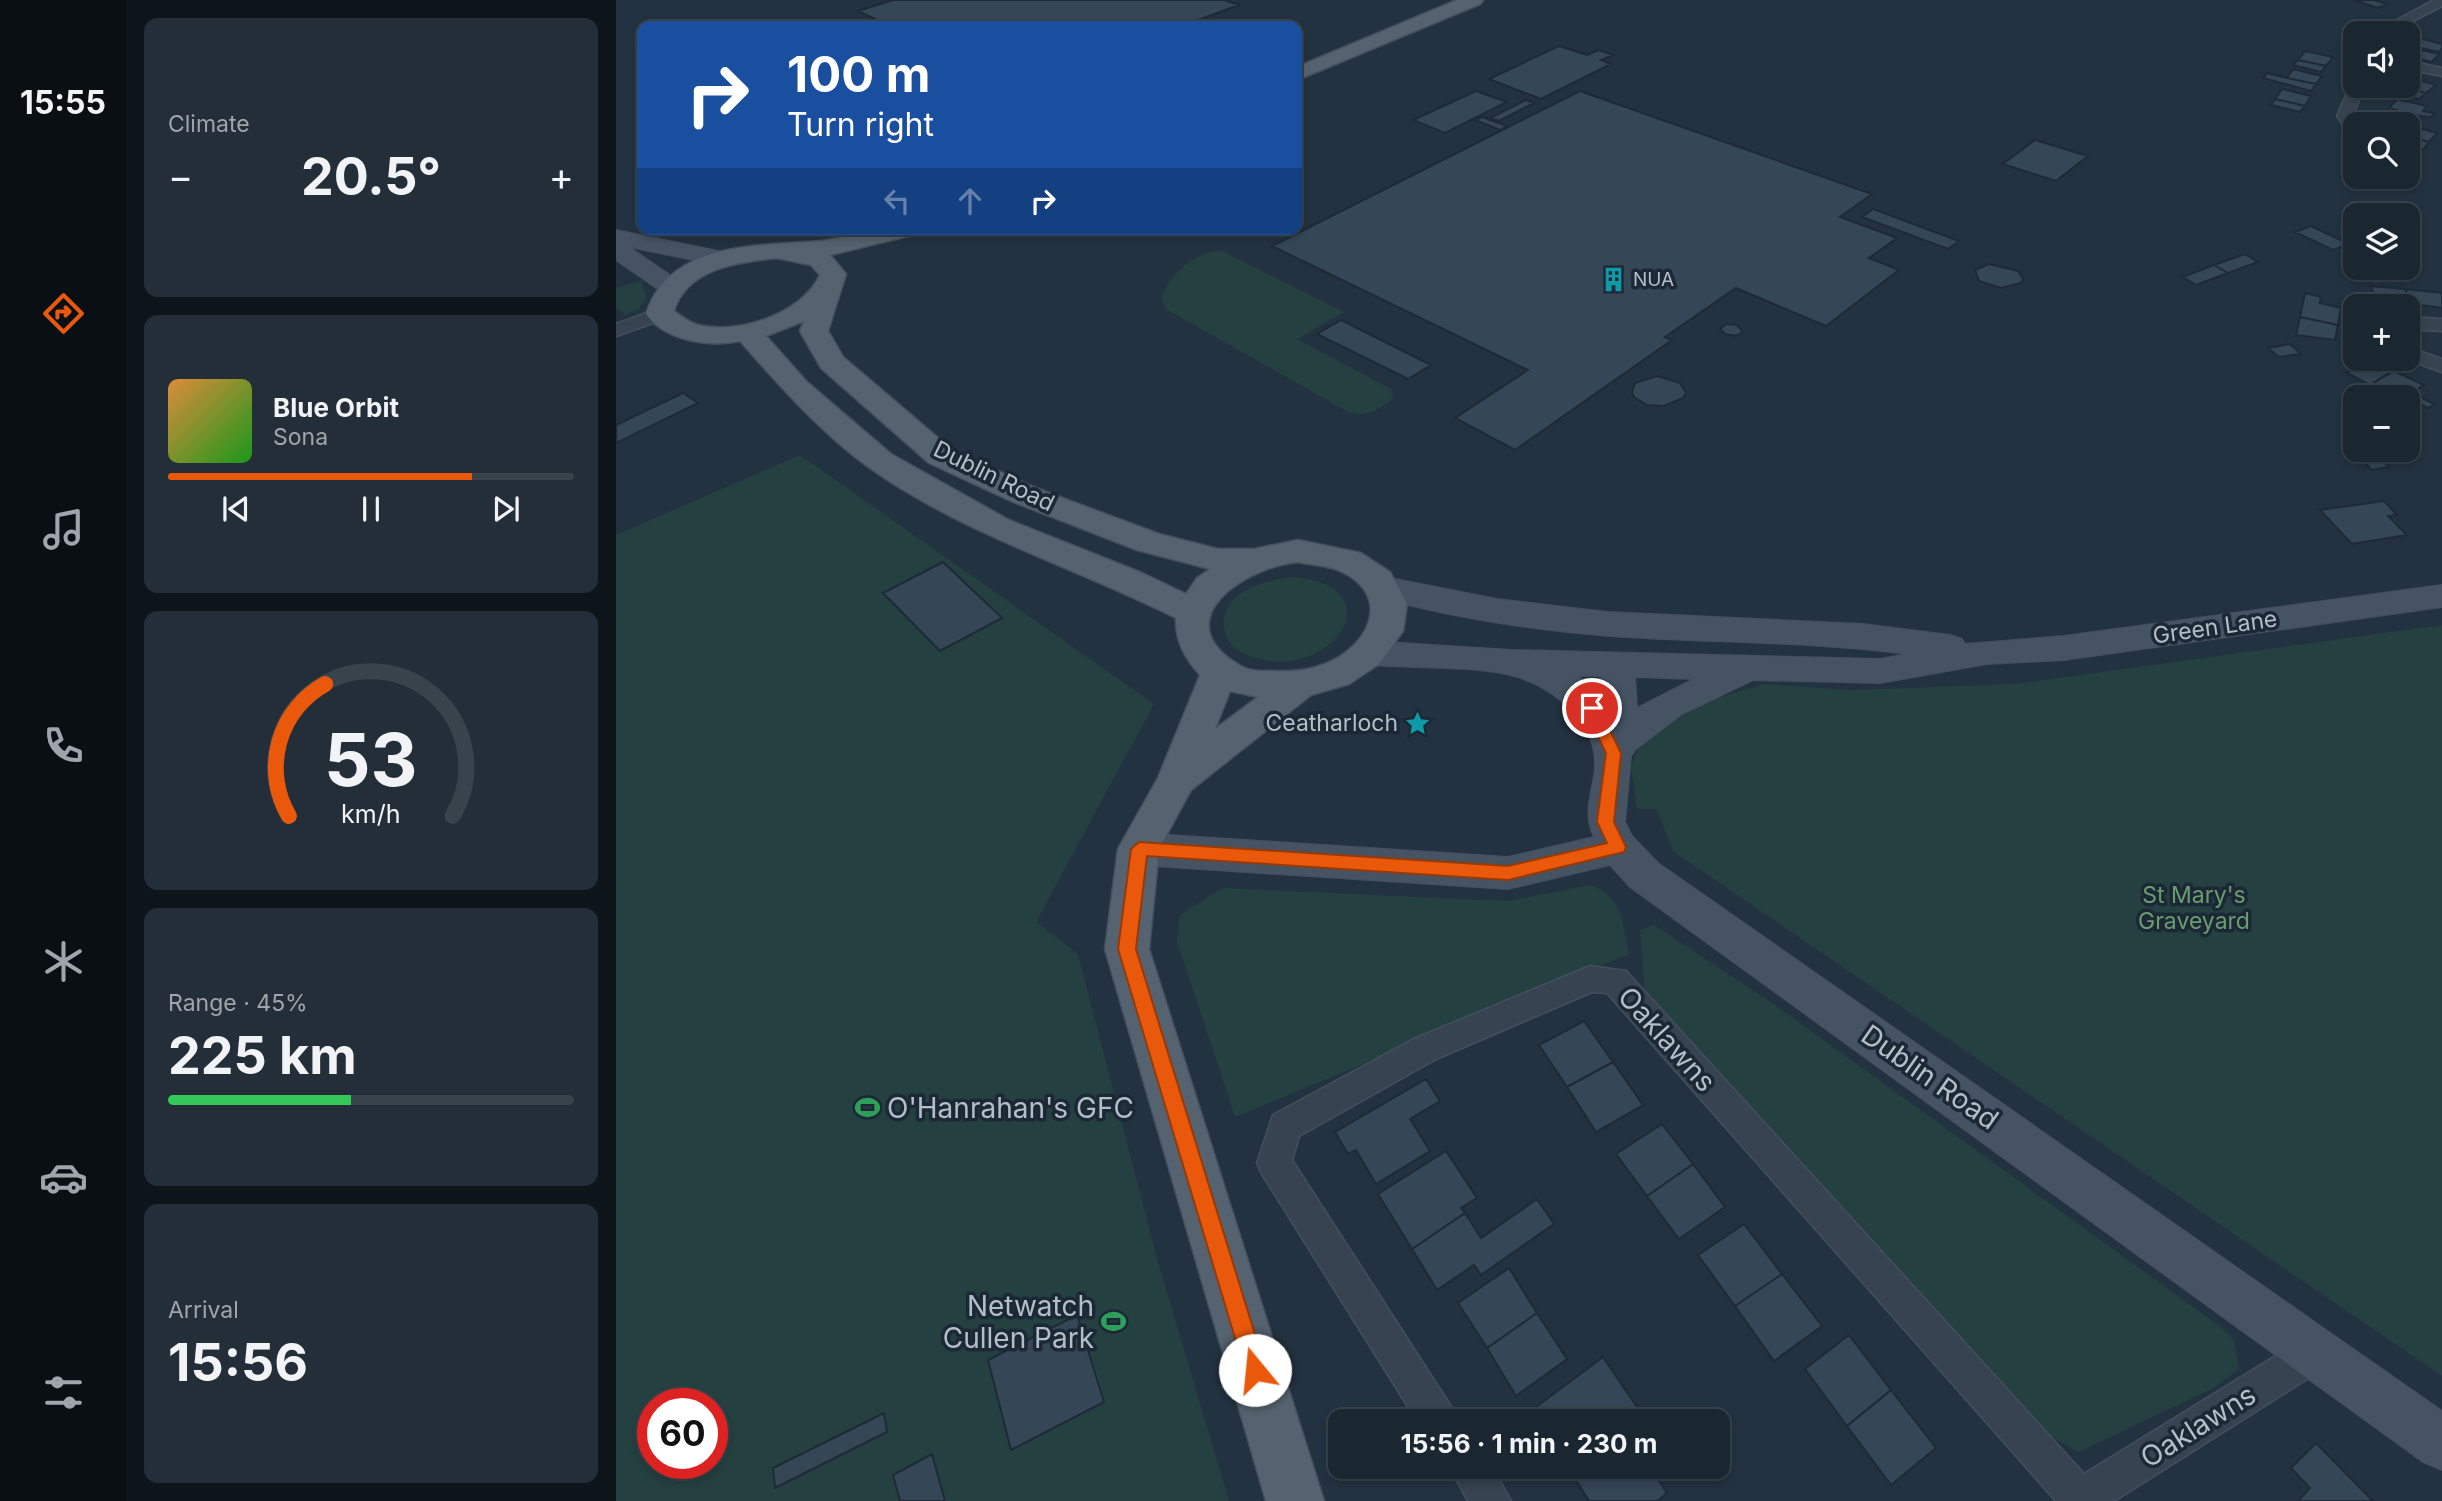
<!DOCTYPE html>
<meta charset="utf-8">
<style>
:root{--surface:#1a2630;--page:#232e38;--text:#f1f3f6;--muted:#9fa5ab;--line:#38434c;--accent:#ea580c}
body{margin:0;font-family:Inter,sans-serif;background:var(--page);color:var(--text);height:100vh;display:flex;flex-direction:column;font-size:26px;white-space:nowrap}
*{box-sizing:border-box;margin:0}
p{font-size:23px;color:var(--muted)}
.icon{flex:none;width:38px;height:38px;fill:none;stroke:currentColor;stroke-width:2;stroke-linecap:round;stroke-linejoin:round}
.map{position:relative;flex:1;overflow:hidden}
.side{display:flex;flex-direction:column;gap:18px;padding:18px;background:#0e151a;width:490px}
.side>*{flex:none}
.banner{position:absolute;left:21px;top:21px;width:665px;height:214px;border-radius:14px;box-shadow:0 4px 10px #0003,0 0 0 2px var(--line);background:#1a4fa0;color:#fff;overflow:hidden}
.buttons{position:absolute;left:1727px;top:21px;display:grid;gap:14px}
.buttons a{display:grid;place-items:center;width:77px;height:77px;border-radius:14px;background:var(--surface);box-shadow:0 4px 10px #0003,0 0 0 2px var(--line);font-size:35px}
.speed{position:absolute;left:21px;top:1388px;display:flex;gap:14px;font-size:35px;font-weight:700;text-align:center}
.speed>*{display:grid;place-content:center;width:91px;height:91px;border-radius:50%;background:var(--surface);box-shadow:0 4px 10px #0003,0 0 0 2px var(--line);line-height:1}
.speed .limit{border:10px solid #d22;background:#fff;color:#111}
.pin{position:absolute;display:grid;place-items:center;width:60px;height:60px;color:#fff;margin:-30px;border:4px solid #fff;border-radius:50%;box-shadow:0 2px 7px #0007}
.me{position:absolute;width:77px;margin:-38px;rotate:343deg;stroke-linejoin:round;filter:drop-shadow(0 0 5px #0008)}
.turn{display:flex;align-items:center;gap:24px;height:147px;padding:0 35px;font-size:32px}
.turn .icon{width:91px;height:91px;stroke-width:2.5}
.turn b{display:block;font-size:49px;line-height:60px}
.lanes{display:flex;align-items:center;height:66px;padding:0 35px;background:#0003;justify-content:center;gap:35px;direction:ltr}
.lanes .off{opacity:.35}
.big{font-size:52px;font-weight:700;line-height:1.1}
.side .widget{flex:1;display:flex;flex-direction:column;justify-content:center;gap:10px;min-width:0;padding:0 24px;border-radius:14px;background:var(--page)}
.side .dial{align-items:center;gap:0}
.dial svg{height:182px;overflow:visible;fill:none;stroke:var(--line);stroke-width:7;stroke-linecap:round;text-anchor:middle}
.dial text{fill:var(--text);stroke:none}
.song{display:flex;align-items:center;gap:21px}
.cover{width:84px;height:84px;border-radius:10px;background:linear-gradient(135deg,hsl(30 70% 55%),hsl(120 70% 35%))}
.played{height:7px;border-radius:4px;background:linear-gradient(90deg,var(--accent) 75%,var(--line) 75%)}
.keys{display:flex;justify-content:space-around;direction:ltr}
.heat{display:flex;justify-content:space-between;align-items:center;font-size:38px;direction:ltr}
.charge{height:10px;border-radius:5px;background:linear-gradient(90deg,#34c759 45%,var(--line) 0)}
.trip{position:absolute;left:712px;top:1409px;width:402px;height:70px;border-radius:14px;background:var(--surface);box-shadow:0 4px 10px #0003,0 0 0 2px var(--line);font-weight:700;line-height:70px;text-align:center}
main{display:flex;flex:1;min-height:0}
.tabs{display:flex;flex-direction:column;width:126px;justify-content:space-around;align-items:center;background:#0a0f13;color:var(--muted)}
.tabs .icon{width:49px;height:49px}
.tabs .on{color:var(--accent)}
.tabs b{font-size:32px;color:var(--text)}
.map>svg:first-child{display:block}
.green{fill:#254041;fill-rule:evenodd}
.building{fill:#354656;stroke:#1e2a37;stroke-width:2}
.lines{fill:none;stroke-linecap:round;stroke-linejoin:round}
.minor-casing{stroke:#434f5c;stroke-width:3}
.secondary-casing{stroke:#434f5c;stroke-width:2}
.primary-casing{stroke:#434f5c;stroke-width:3}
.minor{fill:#374350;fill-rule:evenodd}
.secondary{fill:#455363;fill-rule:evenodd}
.primary{fill:#556370;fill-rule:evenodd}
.route{fill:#ea580c;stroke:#983908;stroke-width:2}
.labels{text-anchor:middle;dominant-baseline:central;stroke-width:7;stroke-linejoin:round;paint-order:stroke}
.far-poi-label{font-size:19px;fill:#b3beca;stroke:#1c2835;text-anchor:start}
.street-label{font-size:23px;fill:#b3beca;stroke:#1c2835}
.poi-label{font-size:23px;fill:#b3beca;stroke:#1c2835;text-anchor:end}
.park-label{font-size:23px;fill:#699d70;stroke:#1c2835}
.near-street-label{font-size:28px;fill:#b3beca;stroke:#1c2835}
.near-poi-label{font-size:28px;fill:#b3beca;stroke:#1c2835;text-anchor:start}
</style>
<main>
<nav class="tabs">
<b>15:55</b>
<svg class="icon on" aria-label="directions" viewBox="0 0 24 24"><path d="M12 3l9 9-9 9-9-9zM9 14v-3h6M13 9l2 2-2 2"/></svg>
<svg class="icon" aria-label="music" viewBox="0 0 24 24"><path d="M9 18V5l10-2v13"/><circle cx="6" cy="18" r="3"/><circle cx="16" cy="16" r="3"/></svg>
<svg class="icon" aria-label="phone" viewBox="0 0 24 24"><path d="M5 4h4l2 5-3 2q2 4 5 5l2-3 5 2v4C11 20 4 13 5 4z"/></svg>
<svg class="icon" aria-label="climate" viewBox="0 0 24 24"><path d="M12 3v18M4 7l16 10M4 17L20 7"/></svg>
<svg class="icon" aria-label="car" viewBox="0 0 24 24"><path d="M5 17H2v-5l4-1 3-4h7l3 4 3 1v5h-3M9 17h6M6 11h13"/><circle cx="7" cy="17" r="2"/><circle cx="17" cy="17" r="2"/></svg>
<svg class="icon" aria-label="filters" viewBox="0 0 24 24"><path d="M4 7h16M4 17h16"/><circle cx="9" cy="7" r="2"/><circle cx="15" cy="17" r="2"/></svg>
</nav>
<section class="side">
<div class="widget"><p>Climate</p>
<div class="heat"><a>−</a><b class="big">20.5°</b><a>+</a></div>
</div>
<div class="widget">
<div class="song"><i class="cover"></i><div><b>Blue Orbit</b><p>Sona</p></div></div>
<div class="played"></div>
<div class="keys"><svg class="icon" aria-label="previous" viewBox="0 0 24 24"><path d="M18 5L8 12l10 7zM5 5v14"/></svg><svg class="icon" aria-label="pause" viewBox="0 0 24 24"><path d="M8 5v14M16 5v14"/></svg><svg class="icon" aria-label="next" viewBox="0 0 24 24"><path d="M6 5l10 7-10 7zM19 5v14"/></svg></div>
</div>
<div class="widget dial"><svg viewBox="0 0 100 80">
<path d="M14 69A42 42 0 1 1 86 69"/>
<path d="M14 69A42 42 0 0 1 30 11" stroke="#ea580c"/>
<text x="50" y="56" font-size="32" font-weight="700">53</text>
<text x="50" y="72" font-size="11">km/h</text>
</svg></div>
<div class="widget"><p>Range · 45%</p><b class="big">225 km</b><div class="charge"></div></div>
<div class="widget"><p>Arrival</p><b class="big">15:56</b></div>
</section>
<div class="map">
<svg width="1826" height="1501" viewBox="0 0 1826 1501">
<rect width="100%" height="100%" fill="#233240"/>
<!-- green -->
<path class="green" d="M606,251L728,312L681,339L775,389L777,398C763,410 750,418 732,412L550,309L545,298C553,275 580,250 606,251Z
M25,281L31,297L22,310L9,315L0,307V288Z
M184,455L538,704L420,922L462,954L542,1262L613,1501H0V535ZM37,1404H96V1463H37Z
M677,577C782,586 715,684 636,657C622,653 610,643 608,628C603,592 651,579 677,577Z
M1826,625V1376L1058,852L1040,809H1021L1015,767L1025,741L1077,705L1148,684L1233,690L1399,684Z
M975,885C1008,898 1006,923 1013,954L619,1117L561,941L564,915L606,888L891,901Z
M1038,925L1159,1005L1602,1325L1618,1340L1623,1369L1599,1387L1463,1452L1437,1438L1029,995L1024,930Z"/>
<!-- building -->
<path class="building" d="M277,0H609L623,5L566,26H266L272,25L242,11Z
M1738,0H1758L1771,4L1762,8Z
M1803,38L1826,44V48L1823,52L1796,46Z
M943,46L971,55L983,50L997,55L985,60L995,64L925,99L873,79Z
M1796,48L1823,54L1816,62L1792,56Z
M1689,51L1717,57L1710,66L1682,60Z
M1682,60L1710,66L1705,72L1677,65Z
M1677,69L1706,76L1700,84L1671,78Z
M1651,73L1671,78L1700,84L1695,91L1647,78Z
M1792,77L1820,85L1810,93L1784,86H1792Z
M1780,86H1784L1810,93L1803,99L1774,90Z
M1666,89L1695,96L1689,106L1659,99Z
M860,91L891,102L829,133L797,120Z
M964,91L1256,194L1224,217L1281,238L1253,258L1283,270L1210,326L1120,288L1049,337L1056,340L899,450L839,418L912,370L656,246Z
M1659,99L1689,106L1684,112L1655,105Z
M1781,99L1811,106L1807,111L1818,113L1815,117L1803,116L1773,108Z
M910,100L918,103L883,121L874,118Z
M1773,108L1803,116L1797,122L1767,114Z
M866,117L891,126L884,130L859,120Z
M1792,125L1821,133L1813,142L1792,136Z
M1792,136L1813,142L1808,149L1792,145Z
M1419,140L1472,156L1440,181L1387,164Z
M1257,209L1343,241L1332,249L1246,217Z
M1695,226L1733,244L1717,250L1679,232Z
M1629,254L1642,262L1612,273L1598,265Z
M1373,264L1402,271L1407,279L1405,283L1385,288L1363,281L1359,270Z
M1598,265L1612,273L1580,285L1567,277Z
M1754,286L1789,289L1797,304H1764Z
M1789,289L1826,293V308L1797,304Z
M1689,293L1705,297L1704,303L1725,308L1722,325L1684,317Z
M1684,317L1722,325L1719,340L1680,335Z
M725,320L815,365L792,379L701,334Z
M1110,324L1121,325L1127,332L1120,336L1109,334L1104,329Z
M1674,344L1685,354L1663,357L1652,348Z
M1751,361L1774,372L1754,385L1731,373Z
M1778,371L1808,385L1796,393L1818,404L1812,408L1783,394L1777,397H1745L1760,388L1754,385Z
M1041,376L1064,383L1070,393L1067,398L1048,406L1031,405L1018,397L1016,392L1019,383Z
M67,393L82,403L0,443V425Z
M1757,451L1773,467L1756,470L1739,453Z
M1768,501L1781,515L1772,516L1791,535L1736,544L1704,510Z
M327,562L386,618L324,651L267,593Z
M968,1021L997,1062L951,1087L923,1045Z
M997,1062L1027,1105L980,1132L951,1087Z
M810,1079L824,1101L794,1119L814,1151L760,1184L740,1150L732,1154L719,1132Z
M1046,1124L1077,1164L1031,1196L1000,1154Z
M830,1151L861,1198L845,1208L849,1213L796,1249L762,1194Z
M1077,1164L1109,1207L1063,1239L1031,1196Z
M921,1199L938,1224L865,1275L858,1265L821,1290L796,1249L849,1213L865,1238Z
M1128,1224L1166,1274L1119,1306L1082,1255Z
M893,1268L921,1313L871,1348L842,1303Z
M1166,1274L1206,1326L1158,1361L1119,1306Z
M921,1313L951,1359L900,1396L871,1348Z
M461,1315L488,1402L395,1450L372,1360Z
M1233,1335L1275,1390L1231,1426L1189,1369Z
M987,1357L1027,1416L1020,1421H922L916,1410Z
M1275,1390L1320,1448L1275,1485L1231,1426Z
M268,1413L271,1432L159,1488L157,1468Z
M1700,1443L1757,1501H1682L1694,1488L1675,1468Z
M316,1454L329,1501H284L277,1475Z
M962,1466H1033L1051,1493L1041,1501H973L955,1472Z"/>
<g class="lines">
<defs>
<path id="minor" d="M1818,0H1826V6L1774,33H1757Z
M1792,61L1826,68V76L1792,69Z
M1740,82V86H1748L1737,116L1741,123L1733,128L1728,126L1721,116L1734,86Z
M44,308L53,314L51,318L0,336V324Z
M1792,317L1826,319V331L1792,329Z
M1792,347L1826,359V372L1790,359Z
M974,966L1010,971L1468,1474L1687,1339L1700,1334L1713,1339L1718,1352L1713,1365L1498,1501H1440L991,993L976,992L820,1059L683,1136L676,1160L836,1408L842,1421H801L646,1174L641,1163L657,1115L798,1039Z
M833,1466H875L895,1501H852Z"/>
<path id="secondary" d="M0,230L107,252L116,254L119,259L116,264L107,266L13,247L64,282L68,287L64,292H46L0,260Z
M769,577L881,599L992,612L1247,624L1334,635L1346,639L1349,644L1448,636L1826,585V607L1448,660L1371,664L1264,683L1137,680L1066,714L1020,749L1015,756L1009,822L1016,836L1042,863L1826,1411V1470L1807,1462L1014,887L994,865L892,889L523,865L509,860L503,849L509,838L523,833L892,857L978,837C963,806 984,781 978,752C971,712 928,682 890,674C852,666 795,668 755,665L743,662L738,653L743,644L755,641L895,650L1264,659L1292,654C1193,641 1093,643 994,636C916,630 833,617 757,596L753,588L757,580ZM962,676H984L985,696ZM1019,677L1078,679L1021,708Z"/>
<path id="primary" d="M841,0H867L864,4L681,80V67Z
M258,229H304L301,234L214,255L230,274L212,331L227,357L335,449L417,487L543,534L602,549H638L682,540L745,553L774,572L791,604L787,631L763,664L733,684L695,695L575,790L543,849L533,949L708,1501H650L489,949L502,849L542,778L584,675C569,658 559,641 560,618C458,567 347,534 254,468C207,435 162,384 124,341C94,347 50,342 30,314C53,241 143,246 205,241C223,239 241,233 258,229ZM161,258L195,265L204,275C186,314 122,335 82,325C74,323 65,316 58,311C71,268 122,262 161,258ZM188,321L184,331L205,368L313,463L395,501L521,550L594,569L581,578L570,594L526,573L393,520L275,454L191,382L150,336ZM682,562C695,565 712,565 724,571C779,596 752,649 706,665C690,671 676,672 659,671C646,671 634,672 623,665C548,620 629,567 682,562ZM614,691L642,697L599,729Z"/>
</defs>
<!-- minor casing -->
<use href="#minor" class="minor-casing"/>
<!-- secondary casing -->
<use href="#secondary" class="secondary-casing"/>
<!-- primary casing -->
<use href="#primary" class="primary-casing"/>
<!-- minor -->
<use href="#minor" class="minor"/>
<!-- secondary -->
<use href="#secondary" class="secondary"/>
<!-- primary -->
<use href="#primary" class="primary"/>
</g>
<!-- route -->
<path class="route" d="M976,702L981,704L1005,753L998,822L1010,847L1008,852L892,880L531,856L520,949L650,1370L647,1378L639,1381L631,1378L502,949L515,849L523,842L892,866L991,843L981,822L990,753L968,708Z"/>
<!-- icons -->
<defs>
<symbol id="building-bare" viewBox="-9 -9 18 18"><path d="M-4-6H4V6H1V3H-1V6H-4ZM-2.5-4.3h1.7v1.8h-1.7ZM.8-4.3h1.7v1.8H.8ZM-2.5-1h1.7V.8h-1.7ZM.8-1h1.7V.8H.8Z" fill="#0f9aa8" stroke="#1c2835" stroke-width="2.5" paint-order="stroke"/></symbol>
<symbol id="sight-bare" viewBox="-9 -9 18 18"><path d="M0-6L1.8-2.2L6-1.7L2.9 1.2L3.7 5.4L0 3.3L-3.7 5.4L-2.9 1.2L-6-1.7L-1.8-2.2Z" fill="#0f9aa8" stroke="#1c2835" stroke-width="2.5" paint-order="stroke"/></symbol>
<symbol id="stadium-bare" viewBox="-9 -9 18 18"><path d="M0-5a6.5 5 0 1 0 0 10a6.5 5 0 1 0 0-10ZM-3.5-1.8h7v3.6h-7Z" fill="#2e9e5b" stroke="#1c2835" stroke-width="2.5" paint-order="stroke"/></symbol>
</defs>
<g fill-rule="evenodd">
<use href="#building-bare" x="980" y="262" width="35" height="35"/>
<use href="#sight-bare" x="784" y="706" width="35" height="35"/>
<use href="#stadium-bare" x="234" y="1090" width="35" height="35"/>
<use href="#stadium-bare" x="480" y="1304" width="35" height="35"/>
</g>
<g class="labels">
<!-- far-poi labels -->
<g class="far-poi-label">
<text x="1017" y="279">NUA</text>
</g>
<!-- street labels -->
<g class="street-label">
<text transform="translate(378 476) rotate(26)">Dublin Road</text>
<text transform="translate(1599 627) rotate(-8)">Green Lane</text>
</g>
<!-- poi labels -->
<g class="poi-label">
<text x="782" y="723">Ceatharloch</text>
</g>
<!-- park labels -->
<g class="park-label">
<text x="1578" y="895">St Mary's<tspan x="1578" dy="26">Graveyard</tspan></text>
</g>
<!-- near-street labels -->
<g class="near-street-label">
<text transform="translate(1051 1039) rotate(48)">Oaklawns</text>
<text transform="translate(1314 1077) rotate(35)">Dublin Road</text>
<text transform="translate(1582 1426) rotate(-32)">Oaklawns</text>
</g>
<!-- near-poi labels -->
<g class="near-poi-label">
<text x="271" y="1108">O'Hanrahan's GFC</text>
<text x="478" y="1306" text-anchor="end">Netwatch<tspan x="478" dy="32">Cullen Park</tspan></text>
</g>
</g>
</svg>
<div class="buttons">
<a><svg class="icon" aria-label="sound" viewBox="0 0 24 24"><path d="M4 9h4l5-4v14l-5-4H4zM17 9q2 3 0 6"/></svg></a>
<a><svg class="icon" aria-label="search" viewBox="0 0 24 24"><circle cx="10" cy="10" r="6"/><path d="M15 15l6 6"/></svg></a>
<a><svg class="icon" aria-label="layers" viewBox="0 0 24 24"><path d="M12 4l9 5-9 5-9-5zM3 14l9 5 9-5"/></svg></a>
<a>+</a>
<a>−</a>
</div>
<div class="speed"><div class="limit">60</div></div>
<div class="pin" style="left:976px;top:708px;background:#d93025"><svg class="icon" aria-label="arrive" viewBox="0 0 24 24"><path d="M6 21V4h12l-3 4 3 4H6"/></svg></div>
<svg class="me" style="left:639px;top:1370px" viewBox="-20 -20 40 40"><circle r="19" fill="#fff"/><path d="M0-13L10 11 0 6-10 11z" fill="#ea580c"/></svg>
<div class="trip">15:56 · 1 min · 230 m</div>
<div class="banner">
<div class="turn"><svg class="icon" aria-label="right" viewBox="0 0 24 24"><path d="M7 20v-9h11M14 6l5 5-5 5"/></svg><div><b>100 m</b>Turn right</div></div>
<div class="lanes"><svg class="icon off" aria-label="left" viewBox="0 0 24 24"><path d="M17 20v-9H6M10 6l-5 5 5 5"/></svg><svg class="icon off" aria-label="ahead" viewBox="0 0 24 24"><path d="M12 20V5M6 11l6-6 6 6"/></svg><svg class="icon" aria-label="right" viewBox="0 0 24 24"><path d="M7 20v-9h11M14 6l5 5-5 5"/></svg></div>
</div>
</div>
</main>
